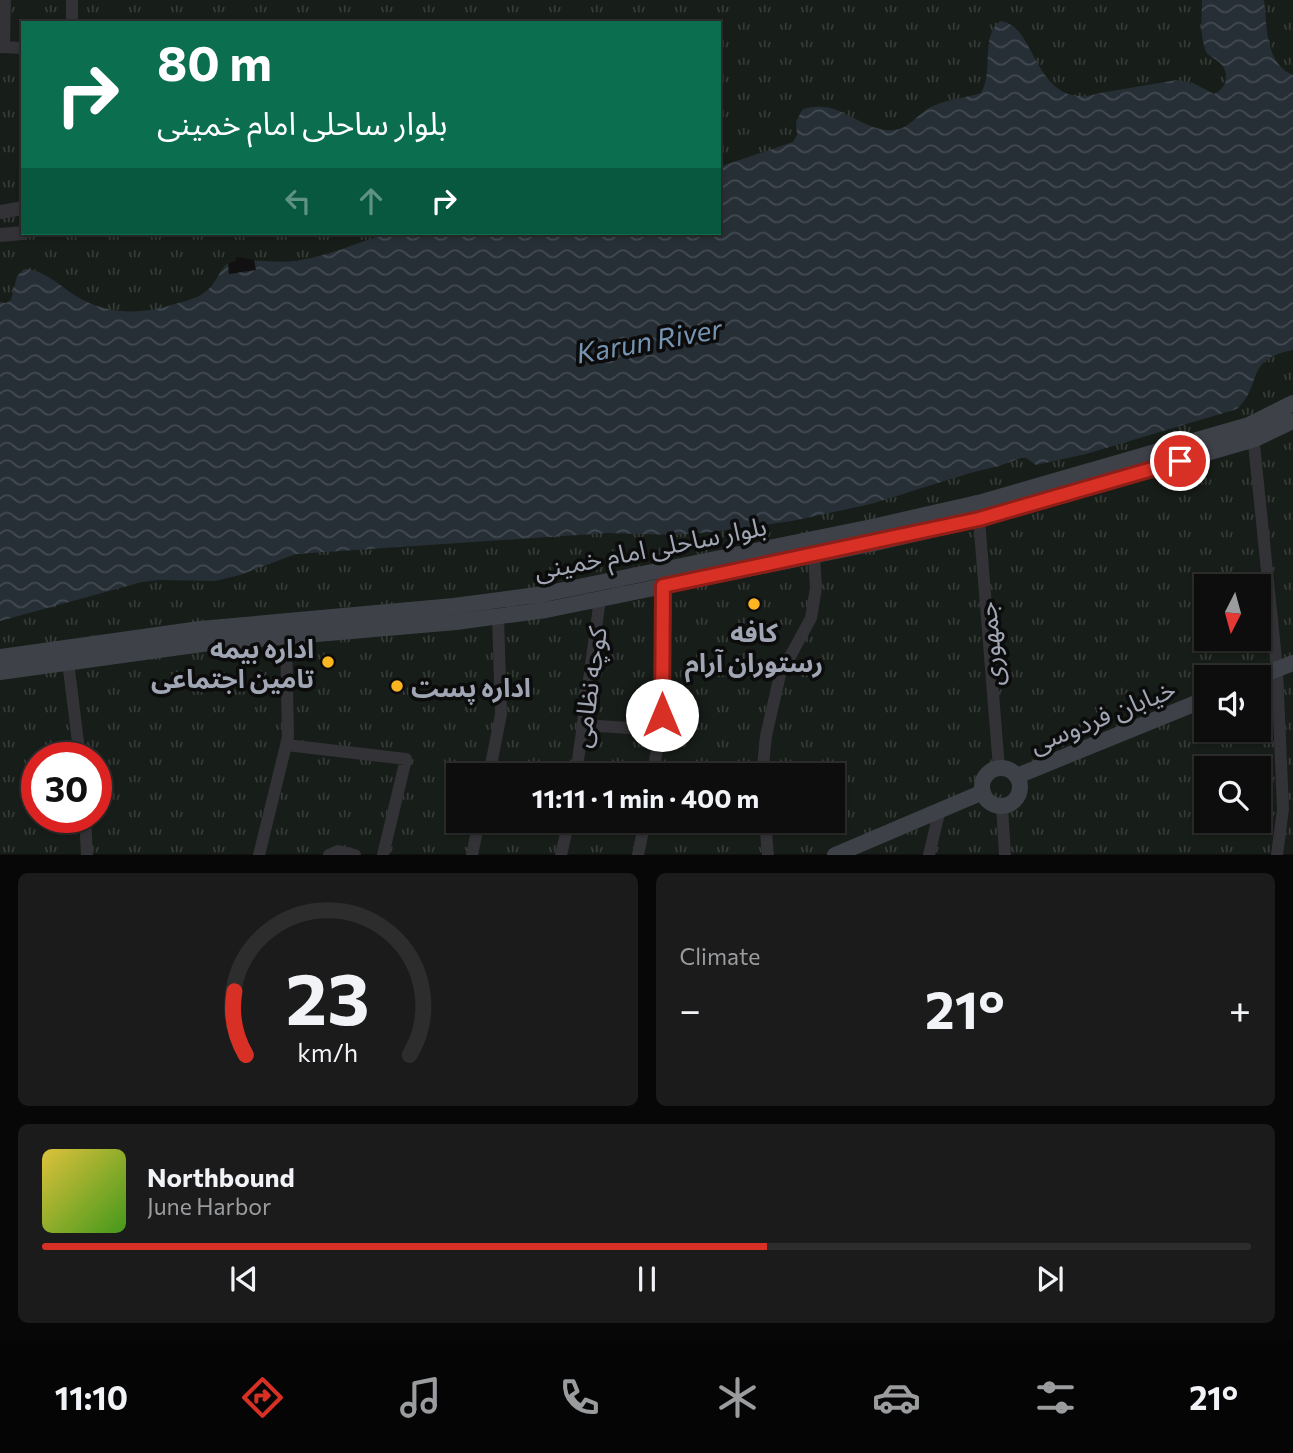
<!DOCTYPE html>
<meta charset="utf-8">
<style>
:root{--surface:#0d0d0e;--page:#1b1b1c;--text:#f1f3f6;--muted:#9a9c9e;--line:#2d2d2e;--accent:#d93025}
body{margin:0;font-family:Commissioner,"Noto Sans Arabic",sans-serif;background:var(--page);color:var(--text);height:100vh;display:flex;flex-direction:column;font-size:26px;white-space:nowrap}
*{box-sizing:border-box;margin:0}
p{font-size:23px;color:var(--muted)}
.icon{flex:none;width:38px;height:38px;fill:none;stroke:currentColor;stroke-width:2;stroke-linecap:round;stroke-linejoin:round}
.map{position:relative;height:855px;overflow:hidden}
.side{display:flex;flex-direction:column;gap:18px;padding:18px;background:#070708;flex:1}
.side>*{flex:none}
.guide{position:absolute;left:21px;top:21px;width:700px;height:214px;border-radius:0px;box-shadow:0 2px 5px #0004,0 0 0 2px var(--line);background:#0b6e4f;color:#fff;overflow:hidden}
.needle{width:46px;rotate:186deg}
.fabs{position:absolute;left:1194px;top:574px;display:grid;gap:14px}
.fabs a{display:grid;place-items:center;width:77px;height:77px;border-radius:0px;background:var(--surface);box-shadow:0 2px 5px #0004,0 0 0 2px var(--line);font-size:35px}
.speed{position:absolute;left:21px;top:742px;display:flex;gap:14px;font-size:35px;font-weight:700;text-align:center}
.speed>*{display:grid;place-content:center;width:91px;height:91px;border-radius:50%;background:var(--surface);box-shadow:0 2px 5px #0004,0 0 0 2px var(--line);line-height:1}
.speed .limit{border:10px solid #d22;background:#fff;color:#111}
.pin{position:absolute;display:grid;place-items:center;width:60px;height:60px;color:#fff;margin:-30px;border:4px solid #fff;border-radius:50%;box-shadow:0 2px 7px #0007}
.me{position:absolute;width:77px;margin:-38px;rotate:0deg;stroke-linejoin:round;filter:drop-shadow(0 0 5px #0008)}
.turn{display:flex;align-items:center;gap:24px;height:147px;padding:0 21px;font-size:32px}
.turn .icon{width:91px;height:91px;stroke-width:2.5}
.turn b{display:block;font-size:49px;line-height:60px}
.lanes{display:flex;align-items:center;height:66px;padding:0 21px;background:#0003;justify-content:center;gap:35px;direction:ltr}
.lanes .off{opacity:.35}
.big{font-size:52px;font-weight:700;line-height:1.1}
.side .widget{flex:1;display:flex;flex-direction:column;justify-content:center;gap:10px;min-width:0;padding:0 24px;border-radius:10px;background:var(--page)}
.side .dial{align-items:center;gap:0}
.dial svg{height:182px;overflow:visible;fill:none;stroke:var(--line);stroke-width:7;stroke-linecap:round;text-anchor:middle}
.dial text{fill:var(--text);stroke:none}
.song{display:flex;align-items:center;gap:21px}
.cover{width:84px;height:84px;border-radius:10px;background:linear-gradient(135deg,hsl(50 70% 55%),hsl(100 70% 35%))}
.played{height:7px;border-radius:4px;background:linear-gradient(90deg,var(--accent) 60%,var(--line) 60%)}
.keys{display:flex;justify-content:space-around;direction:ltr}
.heat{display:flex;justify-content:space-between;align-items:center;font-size:38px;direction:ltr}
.side .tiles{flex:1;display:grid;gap:18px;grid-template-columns:1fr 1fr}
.widget:last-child{grid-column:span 2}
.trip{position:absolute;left:446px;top:763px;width:399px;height:70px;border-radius:0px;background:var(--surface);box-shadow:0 2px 5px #0004,0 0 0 2px var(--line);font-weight:700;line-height:70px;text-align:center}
.menu{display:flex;height:112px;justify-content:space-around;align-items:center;background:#050506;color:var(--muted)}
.menu .icon{width:49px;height:49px}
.menu .current{color:var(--accent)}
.menu b{font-size:32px;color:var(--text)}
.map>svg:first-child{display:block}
.park{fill:url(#park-tufts);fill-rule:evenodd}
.water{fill:url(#water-waves)}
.pier{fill:#111112}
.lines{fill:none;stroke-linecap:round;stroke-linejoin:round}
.minor{stroke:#323237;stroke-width:12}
.tertiary{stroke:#323237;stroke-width:14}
.secondary{stroke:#3f4148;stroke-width:16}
.route-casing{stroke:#8d1f18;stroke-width:18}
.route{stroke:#d93025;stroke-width:12}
.poi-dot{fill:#fab521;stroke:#0c0c0d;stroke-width:2.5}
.labels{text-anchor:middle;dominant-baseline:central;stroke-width:7;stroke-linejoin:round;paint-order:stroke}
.street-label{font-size:26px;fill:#a1a6b4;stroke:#0c0c0d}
.poi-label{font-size:26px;font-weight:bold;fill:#a1a6b4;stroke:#0c0c0d}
.water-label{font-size:28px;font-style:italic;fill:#7694b1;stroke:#0c0c0d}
</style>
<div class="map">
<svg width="1293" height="855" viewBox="0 0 1293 855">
<defs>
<pattern id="park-tufts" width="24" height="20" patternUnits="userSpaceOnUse" patternTransform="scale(1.75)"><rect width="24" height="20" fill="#171d18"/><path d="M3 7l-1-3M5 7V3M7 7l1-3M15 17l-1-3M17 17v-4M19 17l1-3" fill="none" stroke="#363b37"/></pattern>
<pattern id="water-waves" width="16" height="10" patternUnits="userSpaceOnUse" patternTransform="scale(1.75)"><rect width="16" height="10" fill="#272f36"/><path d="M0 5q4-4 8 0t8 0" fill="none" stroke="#434a51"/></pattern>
</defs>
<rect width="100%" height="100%" fill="#111112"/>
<!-- park -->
<path class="park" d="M0,0H1293V854H0ZM23,23H719V233H23ZM1206,586H1258V639H1206ZM1206,677H1258V730H1206ZM37,758H96V817H37ZM1206,768H1258V821H1206ZM458,775H833V821H458Z"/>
<!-- water -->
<path class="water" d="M1202,0H1264C1267,26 1265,64 1293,75V350C1243,360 1264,383 1237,409L1086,454L1036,465L1026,458H1021L999,466L970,473L871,504L792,521L712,532L674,535L607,533L296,554L240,575L215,581L159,580L142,582L0,621V302L6,303L11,300L17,276L24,269C43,269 60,286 76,296C107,315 141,315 175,304C185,301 196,299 205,292C216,285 218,271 228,263C251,257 273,264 295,261C327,256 356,244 386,233H719V167L793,142L797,135L796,121L803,109C840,99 854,126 886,130C909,133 915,114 933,106C948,99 965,98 981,93C994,71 980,37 1000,21C1034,24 1033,93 1079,96C1088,97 1098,93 1106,92C1130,88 1153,84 1177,80L1193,83L1214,94C1227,88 1231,73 1219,62C1212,56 1206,56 1204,46C1200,31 1202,15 1202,0Z"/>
<!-- pier -->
<path class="pier" d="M236,257L254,260L256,270L229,274L228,263L236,261Z"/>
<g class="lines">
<!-- minor -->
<path class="minor" d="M72,0V23
M0,47L23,48
M4,47L5,0
M1253,434L1277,669L1283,809L1277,855
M979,519L999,768
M67,654L80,758
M583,725L660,730
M286,745L406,759L383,855
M489,775L501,714L498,616
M576,775L600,599
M653,775L662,715L663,586
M762,775L766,736L780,675L811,618L816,588L814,555
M1002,807L1005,855
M85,817L87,855
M765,821L768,855
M259,855L288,737L286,637
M329,855L338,851L355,855
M472,855L479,821
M561,855L569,821
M638,855L645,821
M929,855L940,809"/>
<!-- tertiary -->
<path class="tertiary" d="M0,212L23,208
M0,235L23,233"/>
<!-- secondary -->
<path class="secondary" d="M0,657L200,629L454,606L544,594L872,527L982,502L1249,425L1293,403
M0,672L202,644L456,622L546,610L875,543L979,519L1255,439L1293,421
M1258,677L1293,663
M982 787a19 19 0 1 1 38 0a19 19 0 1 1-38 0Z
M1017,776L1206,699
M835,855L983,792"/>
</g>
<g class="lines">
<defs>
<path id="route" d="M662,715L663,586L979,519L1180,461"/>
</defs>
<!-- route casing -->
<use href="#route" class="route-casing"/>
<!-- route -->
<use href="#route" class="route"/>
</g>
<!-- markers -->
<g class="poi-dot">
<circle cx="754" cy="604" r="7"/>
<circle cx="328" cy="662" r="7"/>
<circle cx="397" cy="686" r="7"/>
</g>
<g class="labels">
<!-- street labels -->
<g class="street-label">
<text transform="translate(650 547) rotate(-11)">بلوار ساحلی امام خمینی</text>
<text transform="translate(989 644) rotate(-95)">جمهوری</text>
<text transform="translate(588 687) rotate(-82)">کوچه نظامی</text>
<text transform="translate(1102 715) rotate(-22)">خیابان فردوسی</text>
</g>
<!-- poi labels -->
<g class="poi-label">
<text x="754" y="631">کافه<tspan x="754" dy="30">رستوران آرام</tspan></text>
<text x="314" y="647" text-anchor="end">اداره بیمه<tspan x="314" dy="30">تامین اجتماعی</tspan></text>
<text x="411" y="686" text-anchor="start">اداره پست</text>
</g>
<!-- water labels -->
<g class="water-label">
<text transform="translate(649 340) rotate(-10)">Karun River</text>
</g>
</g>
</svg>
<div class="fabs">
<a><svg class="needle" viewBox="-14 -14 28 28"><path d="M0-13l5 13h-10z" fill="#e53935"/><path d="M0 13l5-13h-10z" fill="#9a9c9e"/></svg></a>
<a><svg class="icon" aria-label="sound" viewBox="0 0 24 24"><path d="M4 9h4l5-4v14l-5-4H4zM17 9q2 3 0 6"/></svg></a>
<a><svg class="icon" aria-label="search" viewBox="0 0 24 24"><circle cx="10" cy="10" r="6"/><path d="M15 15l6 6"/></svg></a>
</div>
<div class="speed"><div class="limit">30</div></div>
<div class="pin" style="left:1180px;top:461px;background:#d93025"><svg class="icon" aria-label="arrive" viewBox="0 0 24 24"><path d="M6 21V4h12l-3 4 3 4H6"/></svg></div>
<svg class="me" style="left:662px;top:715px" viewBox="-20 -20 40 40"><circle r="19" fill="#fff"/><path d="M0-13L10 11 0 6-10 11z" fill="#d93025"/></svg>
<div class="trip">11:11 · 1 min · 400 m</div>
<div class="guide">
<div class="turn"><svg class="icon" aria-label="right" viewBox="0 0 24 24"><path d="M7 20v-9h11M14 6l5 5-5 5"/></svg><div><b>80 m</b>بلوار ساحلی امام خمینی</div></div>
<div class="lanes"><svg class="icon off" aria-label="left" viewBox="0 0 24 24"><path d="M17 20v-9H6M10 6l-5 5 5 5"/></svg><svg class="icon off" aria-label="ahead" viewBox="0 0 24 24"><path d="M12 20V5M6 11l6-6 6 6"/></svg><svg class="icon" aria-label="right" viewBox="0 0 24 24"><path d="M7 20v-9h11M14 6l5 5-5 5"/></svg></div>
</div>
</div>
<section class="side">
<div class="tiles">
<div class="widget dial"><svg viewBox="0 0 100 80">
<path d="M14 69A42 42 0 1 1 86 69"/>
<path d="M14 69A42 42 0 0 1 9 41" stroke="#d93025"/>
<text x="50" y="56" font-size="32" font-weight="700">23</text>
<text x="50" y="72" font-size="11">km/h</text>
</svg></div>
<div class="widget"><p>Climate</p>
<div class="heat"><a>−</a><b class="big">21°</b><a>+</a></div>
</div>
<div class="widget">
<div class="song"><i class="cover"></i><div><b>Northbound</b><p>June Harbor</p></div></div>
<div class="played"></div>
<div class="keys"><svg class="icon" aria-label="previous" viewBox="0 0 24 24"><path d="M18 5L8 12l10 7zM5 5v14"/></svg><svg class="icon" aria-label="pause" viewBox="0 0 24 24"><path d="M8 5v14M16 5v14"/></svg><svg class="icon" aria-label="next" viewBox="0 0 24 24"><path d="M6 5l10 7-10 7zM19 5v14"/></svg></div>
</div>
</div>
</section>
<nav class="menu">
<b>11:10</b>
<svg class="icon current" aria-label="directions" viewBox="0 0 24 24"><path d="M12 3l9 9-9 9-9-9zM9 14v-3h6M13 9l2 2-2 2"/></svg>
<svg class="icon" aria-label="music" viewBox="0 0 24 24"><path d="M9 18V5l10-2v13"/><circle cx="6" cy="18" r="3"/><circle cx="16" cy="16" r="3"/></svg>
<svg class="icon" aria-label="phone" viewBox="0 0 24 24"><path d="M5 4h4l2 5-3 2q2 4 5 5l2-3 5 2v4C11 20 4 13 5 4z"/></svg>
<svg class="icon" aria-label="climate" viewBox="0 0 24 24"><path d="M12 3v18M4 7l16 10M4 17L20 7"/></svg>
<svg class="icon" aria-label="car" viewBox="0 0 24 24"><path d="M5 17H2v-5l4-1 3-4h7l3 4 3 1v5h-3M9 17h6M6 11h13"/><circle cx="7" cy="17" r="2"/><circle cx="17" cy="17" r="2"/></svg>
<svg class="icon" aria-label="filters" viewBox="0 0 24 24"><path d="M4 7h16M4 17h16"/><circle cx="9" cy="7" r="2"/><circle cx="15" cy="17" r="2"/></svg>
<b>21°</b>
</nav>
